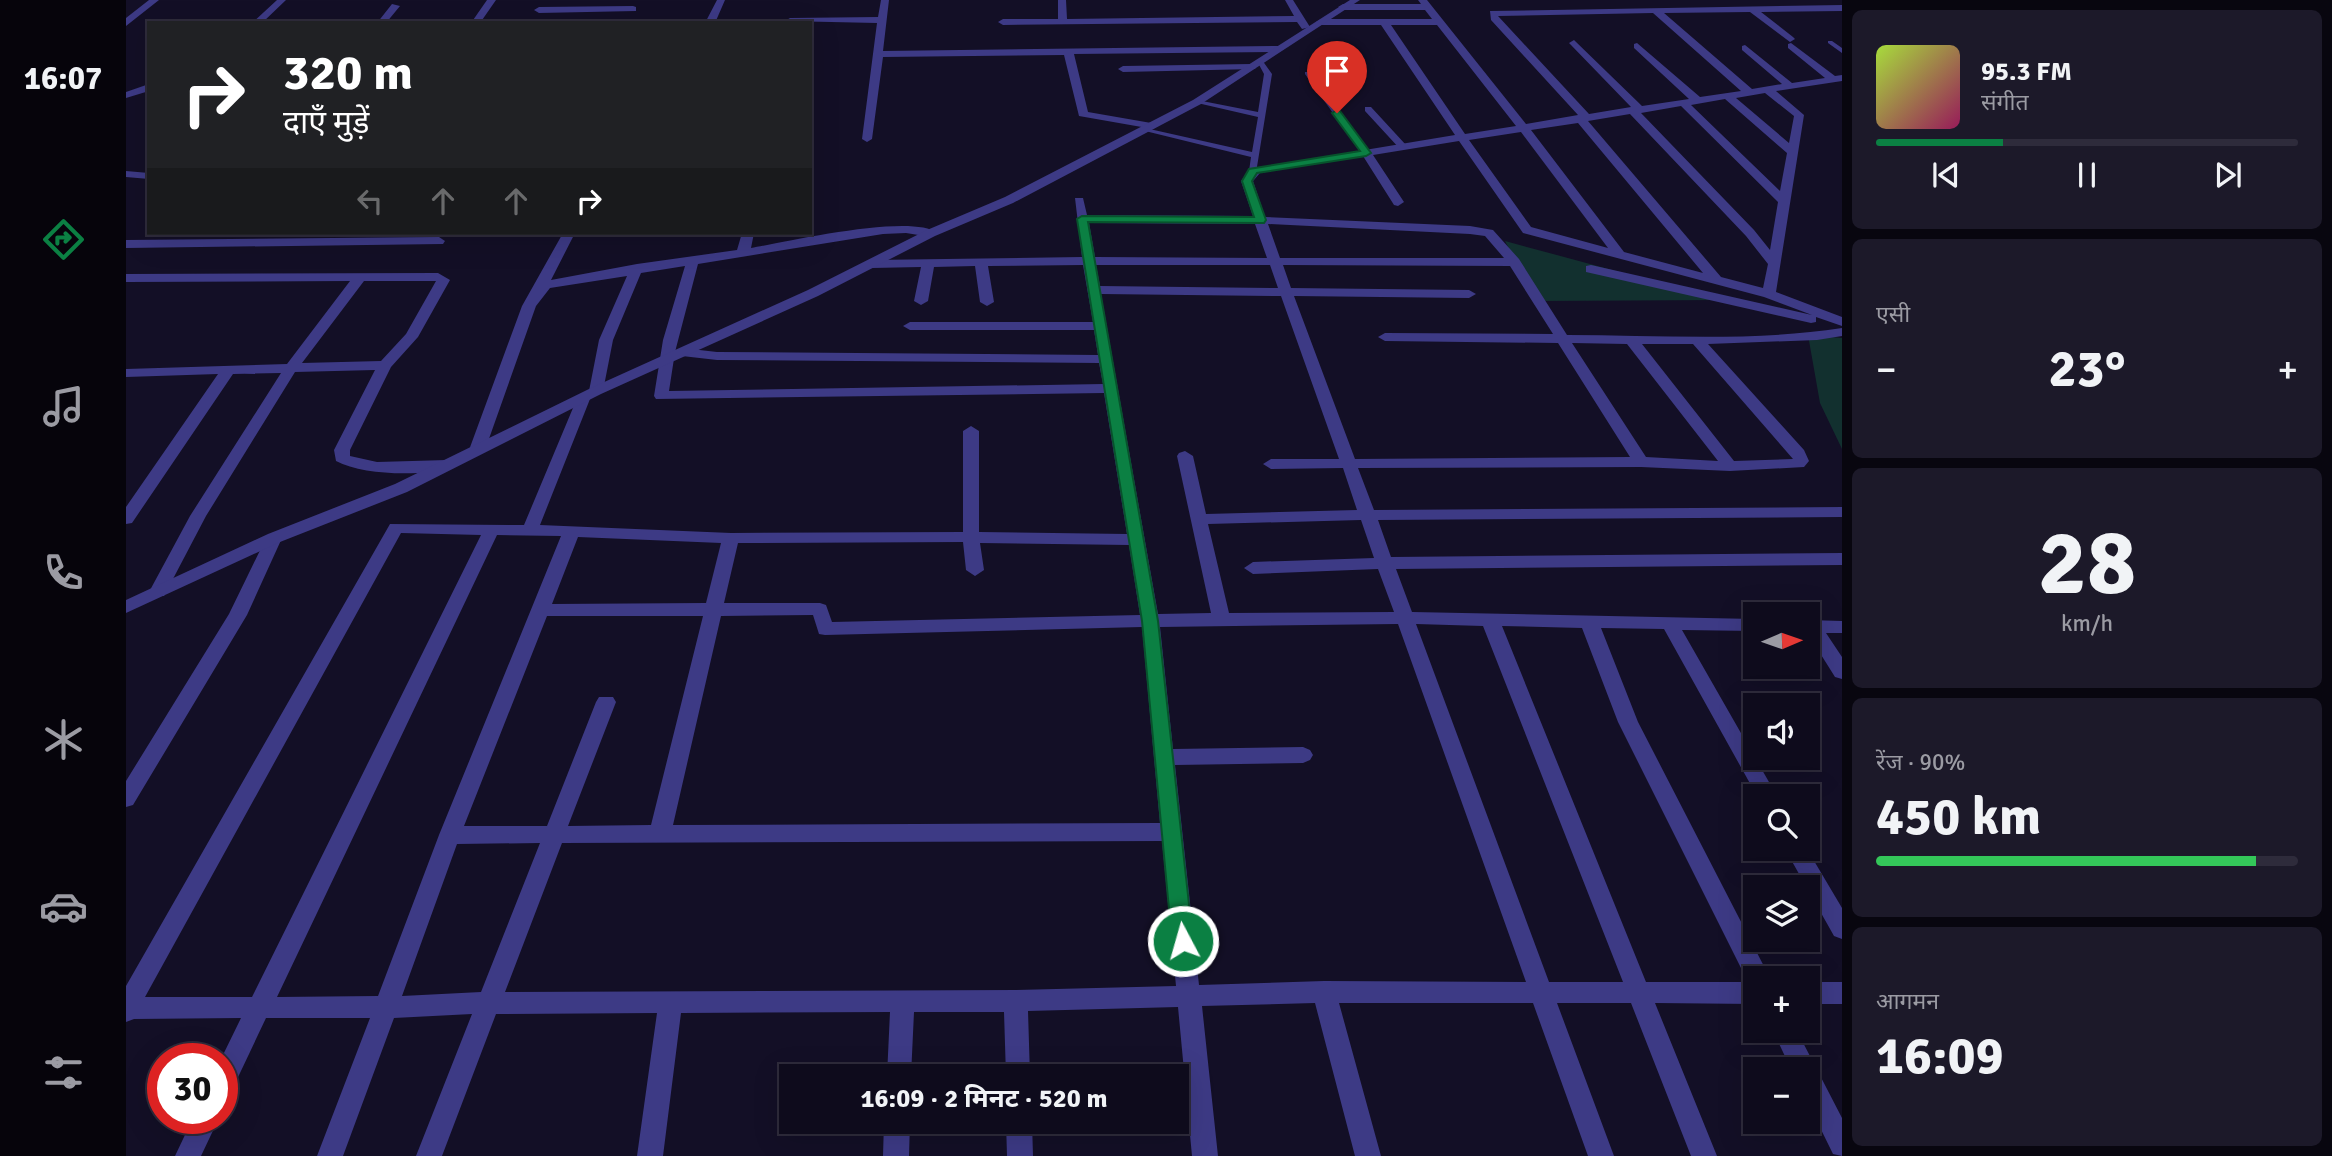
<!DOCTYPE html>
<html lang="hi">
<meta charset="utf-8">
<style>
:root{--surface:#0e0b1c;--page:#1c1929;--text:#f1f3f6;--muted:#9b9ba3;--line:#2e2b3b;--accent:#0b8043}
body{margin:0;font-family:Signika,"Noto Sans Devanagari",sans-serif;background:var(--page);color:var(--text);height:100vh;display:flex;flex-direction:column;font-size:26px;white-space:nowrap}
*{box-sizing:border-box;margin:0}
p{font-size:23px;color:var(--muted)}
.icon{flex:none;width:38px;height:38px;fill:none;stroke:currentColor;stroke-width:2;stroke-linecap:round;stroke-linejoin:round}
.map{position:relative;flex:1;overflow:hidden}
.drawer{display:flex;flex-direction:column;gap:10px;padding:10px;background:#08060f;width:490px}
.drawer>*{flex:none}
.banner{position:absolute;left:21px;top:21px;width:665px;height:214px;border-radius:0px;box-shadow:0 7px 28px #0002,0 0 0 2px var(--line);background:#202124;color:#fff;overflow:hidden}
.needle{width:46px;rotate:88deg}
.buttons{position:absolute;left:1617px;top:602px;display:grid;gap:14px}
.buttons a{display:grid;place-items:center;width:77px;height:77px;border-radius:0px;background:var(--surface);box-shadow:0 7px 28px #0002,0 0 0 2px var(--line);font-size:35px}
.speed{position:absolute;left:21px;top:1043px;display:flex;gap:14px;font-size:35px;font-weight:700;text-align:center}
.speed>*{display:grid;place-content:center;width:91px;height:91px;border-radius:50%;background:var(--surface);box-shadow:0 7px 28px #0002,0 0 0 2px var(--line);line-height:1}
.speed .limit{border:10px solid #d22;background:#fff;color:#111}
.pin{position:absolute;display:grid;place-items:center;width:60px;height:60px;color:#fff;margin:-72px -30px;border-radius:50% 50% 50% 0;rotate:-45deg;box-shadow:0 0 7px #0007}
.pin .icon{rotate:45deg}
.me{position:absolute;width:77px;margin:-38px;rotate:354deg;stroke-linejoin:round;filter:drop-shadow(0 0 5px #0008)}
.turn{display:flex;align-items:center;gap:24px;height:147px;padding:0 21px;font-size:32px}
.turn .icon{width:91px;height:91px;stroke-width:2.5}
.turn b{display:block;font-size:49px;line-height:60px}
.lanes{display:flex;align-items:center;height:66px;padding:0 21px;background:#0003;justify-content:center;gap:35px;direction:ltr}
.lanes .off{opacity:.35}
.big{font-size:52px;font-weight:700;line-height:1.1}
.drawer .widget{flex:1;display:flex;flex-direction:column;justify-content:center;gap:10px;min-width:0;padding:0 24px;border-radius:10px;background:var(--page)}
.drawer .dial{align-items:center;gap:0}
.dial b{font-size:91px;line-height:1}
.song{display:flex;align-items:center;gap:21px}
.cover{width:84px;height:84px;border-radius:10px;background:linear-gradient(135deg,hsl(80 70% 55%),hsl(330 70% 35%))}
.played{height:7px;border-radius:4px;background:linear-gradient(90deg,var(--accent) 30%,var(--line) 30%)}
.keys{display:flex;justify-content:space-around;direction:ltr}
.heat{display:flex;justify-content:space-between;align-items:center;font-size:38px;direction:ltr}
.charge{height:10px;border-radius:5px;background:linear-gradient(90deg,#34c759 90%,var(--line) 0)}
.trip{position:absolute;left:653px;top:1064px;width:410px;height:70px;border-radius:0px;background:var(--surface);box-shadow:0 7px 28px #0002,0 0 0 2px var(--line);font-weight:700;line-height:70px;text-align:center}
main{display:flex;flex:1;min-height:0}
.dock{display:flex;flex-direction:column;width:126px;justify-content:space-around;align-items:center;background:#06040b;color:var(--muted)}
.dock .icon{width:49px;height:49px}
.dock .active{color:var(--accent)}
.dock b{font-size:32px;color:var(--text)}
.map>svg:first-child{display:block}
.green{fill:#12302f}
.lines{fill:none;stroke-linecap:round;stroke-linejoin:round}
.service{fill:#3d3a85;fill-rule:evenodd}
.minor{fill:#3d3a85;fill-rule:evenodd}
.tertiary{fill:#3d3a85;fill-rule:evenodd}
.route{fill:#0b8043;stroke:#07532c;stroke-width:2}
</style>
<main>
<nav class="dock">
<b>16:07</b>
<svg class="icon active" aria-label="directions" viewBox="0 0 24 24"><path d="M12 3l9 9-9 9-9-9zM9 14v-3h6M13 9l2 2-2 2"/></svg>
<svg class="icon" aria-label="music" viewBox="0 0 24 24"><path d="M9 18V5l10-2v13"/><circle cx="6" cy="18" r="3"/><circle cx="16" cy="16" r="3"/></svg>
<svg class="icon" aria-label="phone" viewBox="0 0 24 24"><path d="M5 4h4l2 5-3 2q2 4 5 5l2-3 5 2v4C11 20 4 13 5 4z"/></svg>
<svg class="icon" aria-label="climate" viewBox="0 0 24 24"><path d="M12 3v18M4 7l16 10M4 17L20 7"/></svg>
<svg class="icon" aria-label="car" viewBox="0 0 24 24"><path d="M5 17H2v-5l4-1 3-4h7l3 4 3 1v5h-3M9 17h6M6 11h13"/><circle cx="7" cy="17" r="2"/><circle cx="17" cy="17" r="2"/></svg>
<svg class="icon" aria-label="filters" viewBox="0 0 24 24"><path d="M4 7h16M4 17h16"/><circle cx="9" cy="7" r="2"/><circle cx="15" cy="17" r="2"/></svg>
</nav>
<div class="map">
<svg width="1716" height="1156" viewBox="0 0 1716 1156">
<rect width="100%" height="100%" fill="#130f26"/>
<!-- green -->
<path class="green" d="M1379,241L1597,300L1411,301Z
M1682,335L1716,338V449L1694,403Z"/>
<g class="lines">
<!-- service -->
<path class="service" d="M1702,41H1706L1716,48V53L1702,43Z
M1132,60H1136L1146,74L1130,173L1123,171L1125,157L1015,130L1019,128L1126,152L1132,117L1067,102L1071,100L1132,112L1138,74L1131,61Z
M1179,72H1183L1243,151V155H1237L1179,74Z
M1239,107H1245L1280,145V149H1274L1239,111Z"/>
<!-- minor -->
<path class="minor" d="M23,0H33L0,26V18Z
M151,0H160L136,23H126Z
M361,0H370L354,23H345Z
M591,0H599L589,23H579Z
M755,0H763L757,51L1153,46L1158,49L1153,52L948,54L962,112L1031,124L1032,126L1027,129L953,116L938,55L757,57L746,139L741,142L736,139L751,23L659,21L664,18L752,17Z
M932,0H940L941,19L1168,16L1159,0H1167L1184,27L1176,29L1171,22L877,25L872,22L877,19H932Z
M1292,0H1301L1400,124L1452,115L1365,20L1364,11L1716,5V11L1635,12L1667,37L1669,39L1664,42L1624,12L1538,13L1626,89L1656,84L1616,50V46L1619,45L1666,83L1699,78L1662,48V44L1665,43L1709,76L1716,75V81L1650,91L1678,115L1650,292L1716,317V326L1690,317V322L1685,323L1460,272V266L1465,265L1686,315L1638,297L1397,233L1333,141L1247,155L1278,202L1272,206L1268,205L1237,156L1134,173L1127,181L1139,217L1344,226L1367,230L1393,259L1441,335C1531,335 1627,342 1716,328V336L1691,340L1582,344L1678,450L1683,461L1678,467L1604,471L1515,467L1232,468L1248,510L1716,507V517L1252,520L1265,557L1716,553V565L1270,569L1286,612L1629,619V631L1556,630L1651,796H1631L1538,629L1475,628L1512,722L1644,978H1629V1004L1529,1003L1591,1156H1565L1505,1003H1431L1488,1156H1462L1407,1003H1213L1255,1156H1229L1189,1003L1076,1006L1092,1156H1066L1052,1007L902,1011L904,1076H880L878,1012H788L785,1076H761L764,1012L555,1013L537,1156H511L531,1013L370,1014L316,1156H290L346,1014L268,1018L217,1156H191L244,1018H140L105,1092L96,1096L95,1059L115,1018L8,1019L0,1022V986L264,524L398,525L452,396H462L464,399L414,525L605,533L837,532V431L845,426L853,431V532L1001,534L978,393L530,399L528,396L537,340L559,266L515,273L487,340L477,391L470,395L463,391L473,340L501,276L424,288L410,306L359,450L357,453H345L343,450L396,306L437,233H449L425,280L511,264L611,250L616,233H628L625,248C660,242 786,213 811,233L805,237L780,233L757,234L572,264L549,352L556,348L591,352L972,355L968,330H784L777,326L784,322H967L957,265L862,266L868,302L861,306L854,302L849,266L808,267L802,301L795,305L788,301L795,267L746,268L740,264L746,260L956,257L949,198H957L961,215L1127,216L1115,181L1124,169L1329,135L1255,25H1195L1190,22L1195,19H1306L1299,10H1217L1212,7L1217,4H1295ZM1527,13L1615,91L1574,97L1511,43L1508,44V48L1563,99L1516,106L1448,40L1443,43L1445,45L1505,107L1463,114L1372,16ZM1265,25H1311L1390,126L1339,134ZM1639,93L1668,116L1663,143L1610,98ZM1599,99L1661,153L1654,191L1565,105ZM1555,106L1652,202L1644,250L1628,230L1515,113ZM1504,114L1620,236L1642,264L1637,288L1595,277L1462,121ZM1452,123L1577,273L1498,252L1405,130ZM1395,132L1482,248L1405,227L1343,140ZM963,223L1129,224L1141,258L969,257ZM1142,224L1344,234L1359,236L1378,258H1154ZM970,265H1144L1152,288L974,286ZM1157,265L1384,266L1427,334L1259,333L1252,337L1259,341L1432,343L1504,457L1229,459L1168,296L1343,298L1350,294L1343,290L1165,288ZM975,294L1155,296L1213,459H1145L1137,464L1145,469L1217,468L1231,510L1080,514L1067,456L1059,451L1053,453L1051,456L1085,613L1032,614ZM1446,343L1501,344L1592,461L1520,457ZM1516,344H1567L1667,459L1608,461ZM549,352L556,356L591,360L973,363L977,384L543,391ZM1235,520L1248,558L1127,562L1118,568L1127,574L1252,569L1268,612L1103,613L1082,524ZM275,533L355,535L126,997H19ZM371,535L435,536L313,835L252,996L151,997ZM452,537L595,543L580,603L426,604ZM837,542L840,570L849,576L858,570L854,543L1003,545L1014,615L706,622L700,605L694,603H598L612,543ZM687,615L693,634L699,635L1016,627L1034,823L547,825L595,616ZM421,616H577L525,825L442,826L490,702L487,697H473L470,702L421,826H338ZM1272,624L1400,982L1198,981L1073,985L1049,765L1177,763L1184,760L1187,755L1184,750L1177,747L1047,749L1034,627ZM1290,624L1357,626L1497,982H1423ZM1376,626L1456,628L1492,722L1622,982H1520ZM1036,841L1050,986L890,990L379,992L436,843ZM414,843L355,992L276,996L331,844Z
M266,4L274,6L260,23H251Z
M507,6L510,7V11L413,13L408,10L413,7Z
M1125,64L1130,67L1129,69L997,72L992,69L997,66Z
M23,84V91L0,98V92Z
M0,171L23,173V179L0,177Z
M313,237L319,241L317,244L0,248V240Z
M312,273L324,280L292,337L265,367L224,450V456L251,462L321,460L327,462L329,465L327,468C297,476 238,476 210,461L208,450L249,370L169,372L80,516L38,596H26L23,592L64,516L155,373L107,374L6,523L0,524V507L92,374L0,377V369L161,364L224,281L0,282V274ZM238,281H310L280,334L255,361L176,363Z
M148,533L156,538L121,615L7,805L0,807V781L103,614L140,538Z
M1682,620L1716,621V633H1700L1716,657V679L1709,677L1682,634Z
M1659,849H1681L1716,908V939L1708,936Z
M1682,982H1716V1004H1682Z
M1647,1031H1671L1716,1118V1156L1707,1154L1682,1103V1069H1665Z
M67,1118H93L75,1156H49Z
M758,1122H784L783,1156H757Z
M880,1122H906L907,1156H881Z"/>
<!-- tertiary -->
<path class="tertiary" d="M1224,0H1234L1075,104L887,203L809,236L692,296L475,394L281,492L154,542L0,613V600L142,534L269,484L465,388L682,290L801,230L879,197L1067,100Z"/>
</g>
<!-- route -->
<path class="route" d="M1211,110L1214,111L1245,153L1240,156L1131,173L1126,181L1140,220L1138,223L962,222L1032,621L1067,941L1064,947L1057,950L1049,947L1046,941L1016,621L951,219L956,216L1128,217L1116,181L1123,169L1234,151L1206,113Z"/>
</svg>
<div class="buttons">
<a><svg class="needle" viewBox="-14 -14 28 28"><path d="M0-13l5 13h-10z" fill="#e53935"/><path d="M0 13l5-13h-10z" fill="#9b9ba3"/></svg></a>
<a><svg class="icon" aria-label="sound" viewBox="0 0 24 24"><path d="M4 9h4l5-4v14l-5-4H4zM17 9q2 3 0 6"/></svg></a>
<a><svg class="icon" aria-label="search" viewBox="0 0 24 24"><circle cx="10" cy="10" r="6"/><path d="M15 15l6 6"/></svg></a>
<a><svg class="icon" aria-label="layers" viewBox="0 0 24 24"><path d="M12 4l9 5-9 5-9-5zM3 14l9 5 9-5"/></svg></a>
<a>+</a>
<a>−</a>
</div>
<div class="speed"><div class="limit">30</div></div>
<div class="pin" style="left:1211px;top:113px;background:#d93025"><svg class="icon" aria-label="arrive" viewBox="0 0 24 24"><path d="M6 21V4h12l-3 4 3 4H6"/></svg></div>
<svg class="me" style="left:1057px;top:941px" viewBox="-20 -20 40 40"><circle r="17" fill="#0b8043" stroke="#fff" stroke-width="3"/><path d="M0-11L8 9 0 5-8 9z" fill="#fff"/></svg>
<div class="trip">16:09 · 2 मिनट · 520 m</div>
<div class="banner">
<div class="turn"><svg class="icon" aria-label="right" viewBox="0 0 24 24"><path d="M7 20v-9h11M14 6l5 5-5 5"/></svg><div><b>320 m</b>दाएँ मुड़ें</div></div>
<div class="lanes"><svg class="icon off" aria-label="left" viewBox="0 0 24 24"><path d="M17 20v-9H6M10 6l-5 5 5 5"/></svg><svg class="icon off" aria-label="ahead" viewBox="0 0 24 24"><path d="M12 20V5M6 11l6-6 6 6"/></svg><svg class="icon off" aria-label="ahead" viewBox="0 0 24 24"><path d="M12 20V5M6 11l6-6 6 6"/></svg><svg class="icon" aria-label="right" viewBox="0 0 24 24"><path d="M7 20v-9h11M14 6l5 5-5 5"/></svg></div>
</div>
</div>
<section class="drawer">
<div class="widget">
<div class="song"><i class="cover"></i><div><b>95.3 FM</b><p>संगीत</p></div></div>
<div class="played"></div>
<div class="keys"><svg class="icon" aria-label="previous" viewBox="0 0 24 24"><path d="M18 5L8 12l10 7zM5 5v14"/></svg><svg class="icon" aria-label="pause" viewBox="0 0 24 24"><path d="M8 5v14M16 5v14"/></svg><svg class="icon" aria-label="next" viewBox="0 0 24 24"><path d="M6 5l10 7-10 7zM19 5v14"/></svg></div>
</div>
<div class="widget"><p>एसी</p>
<div class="heat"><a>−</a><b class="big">23°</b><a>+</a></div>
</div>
<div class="widget dial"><b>28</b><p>km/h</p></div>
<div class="widget"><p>रेंज · 90%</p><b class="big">450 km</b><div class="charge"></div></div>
<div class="widget"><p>आगमन</p><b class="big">16:09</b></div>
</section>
</main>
